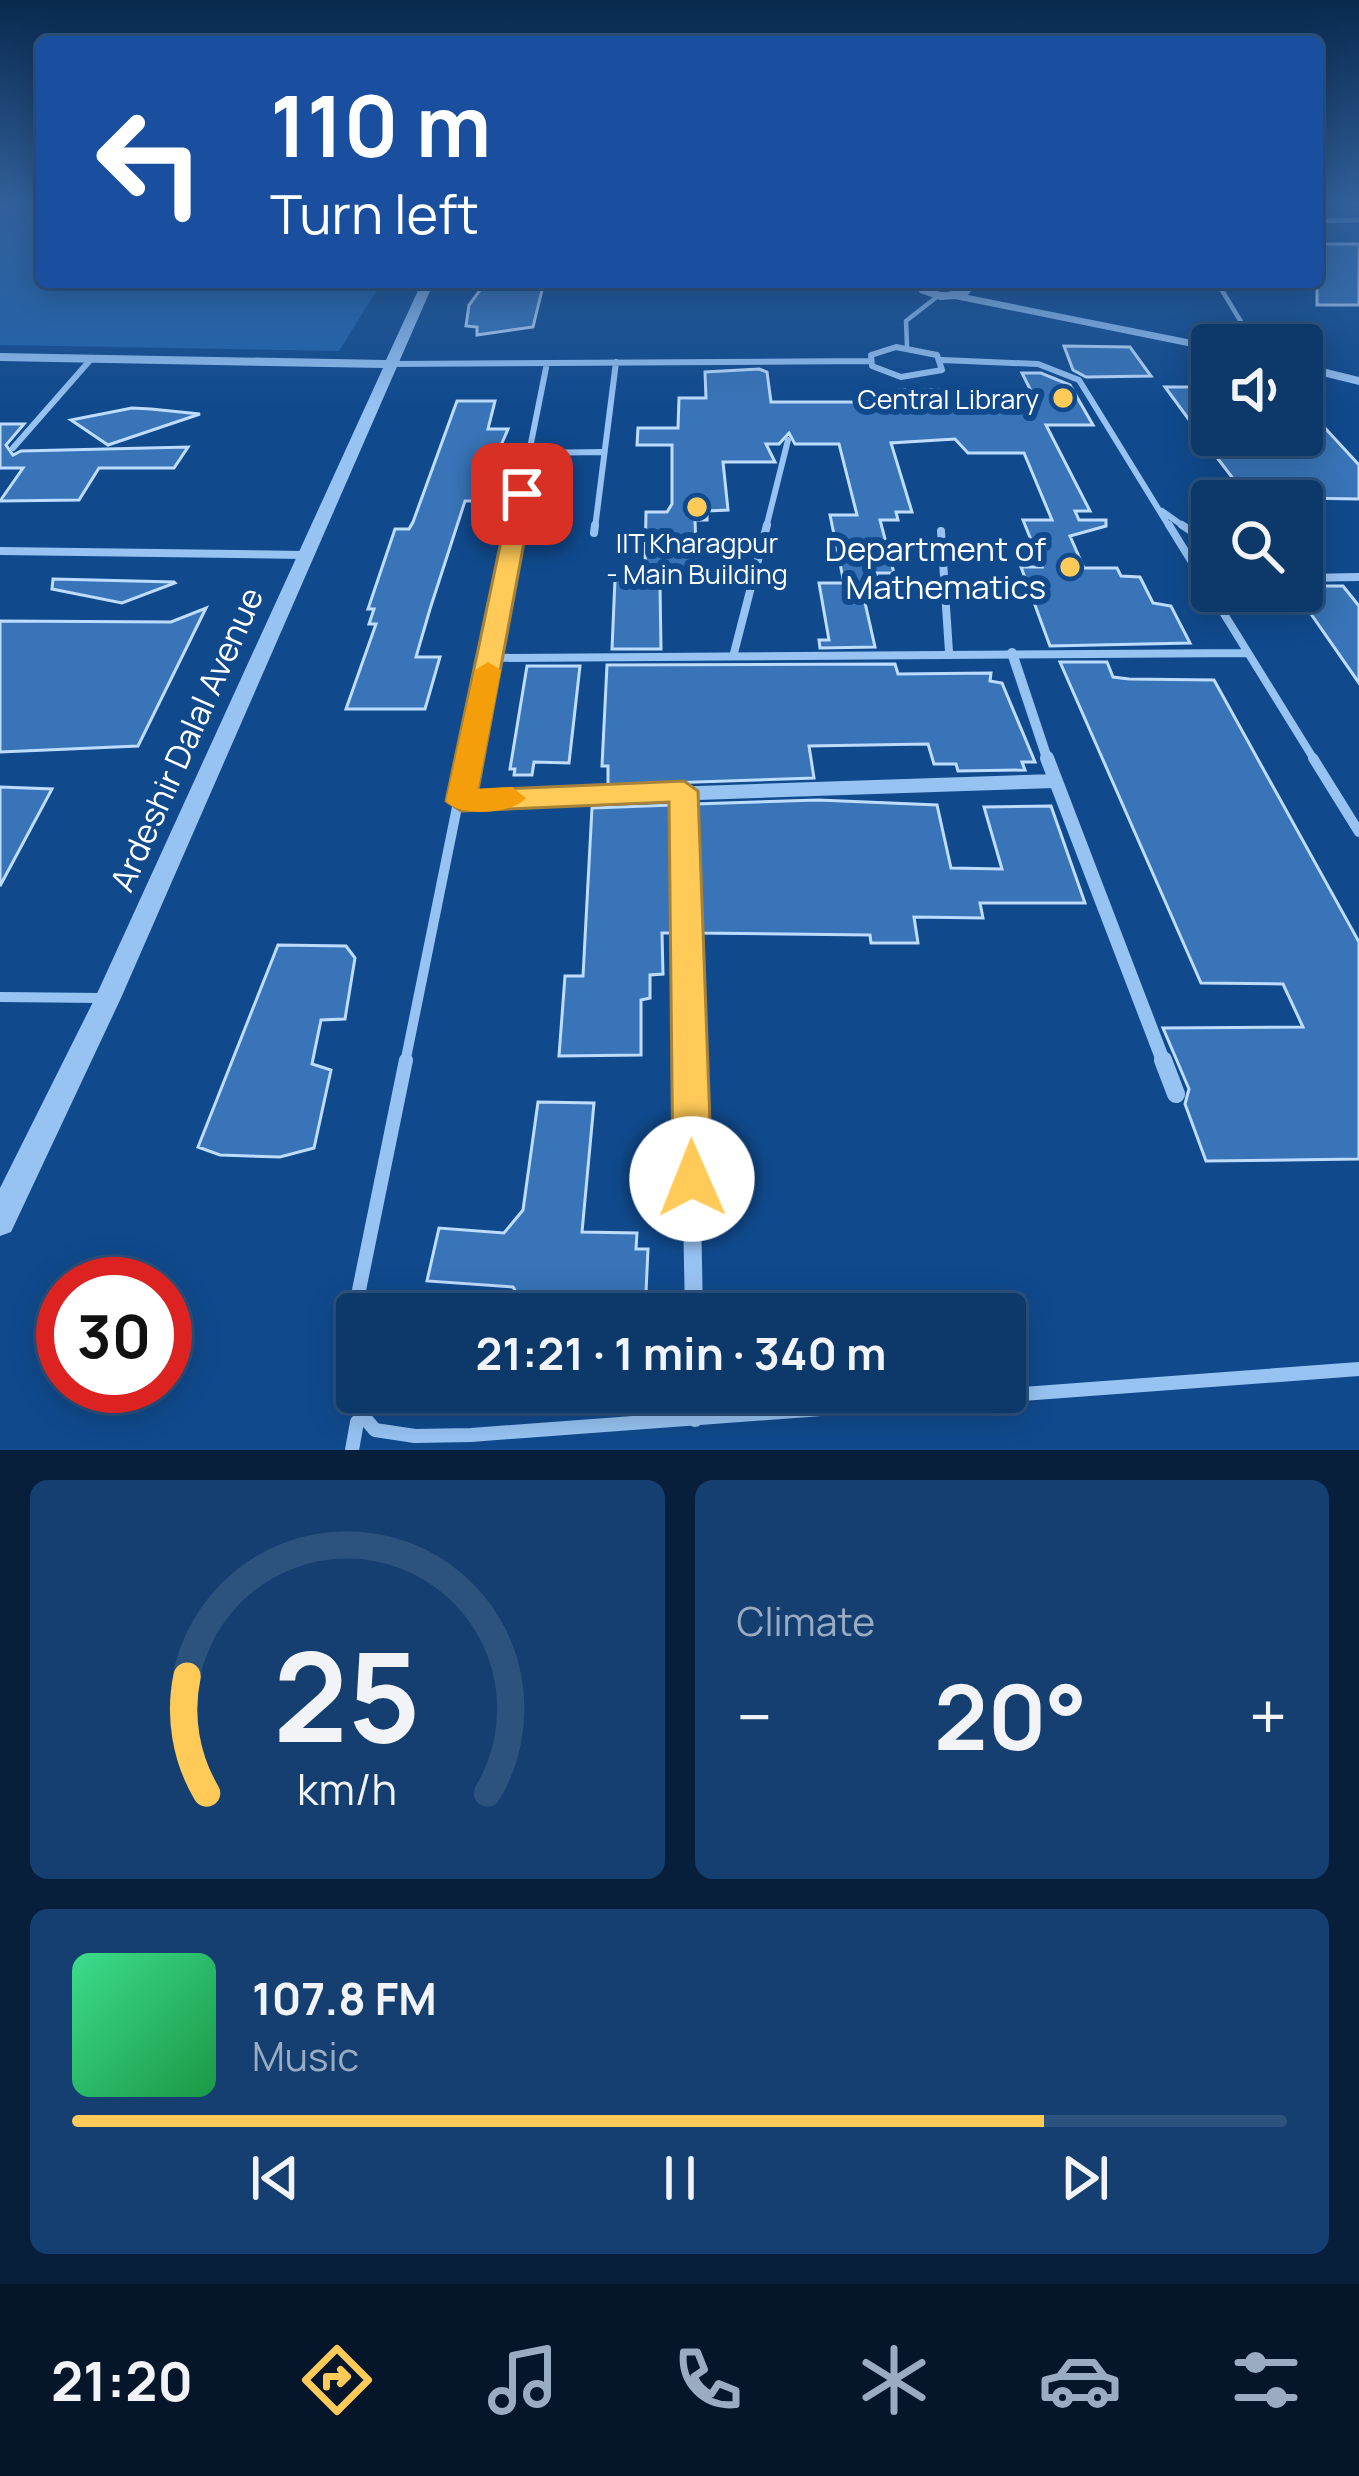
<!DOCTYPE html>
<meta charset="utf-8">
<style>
:root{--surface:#0c386a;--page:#153f70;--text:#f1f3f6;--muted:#9aacc1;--line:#2c527e;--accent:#ffca58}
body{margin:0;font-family:Manrope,sans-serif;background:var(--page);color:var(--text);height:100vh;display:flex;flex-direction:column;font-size:45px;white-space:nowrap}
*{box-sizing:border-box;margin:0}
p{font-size:39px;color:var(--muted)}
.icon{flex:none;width:66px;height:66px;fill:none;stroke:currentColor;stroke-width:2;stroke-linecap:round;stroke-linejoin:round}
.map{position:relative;height:1450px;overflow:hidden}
.side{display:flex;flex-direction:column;gap:30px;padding:30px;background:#071f3a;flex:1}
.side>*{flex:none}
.guide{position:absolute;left:36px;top:36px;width:1287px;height:252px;border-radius:12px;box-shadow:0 6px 30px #0003,0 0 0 3px var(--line);background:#1a4fa0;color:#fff;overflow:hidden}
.tools{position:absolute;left:1191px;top:324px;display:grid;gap:24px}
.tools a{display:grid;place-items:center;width:132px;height:132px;border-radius:12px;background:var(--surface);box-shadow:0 6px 30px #0003,0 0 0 3px var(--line);font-size:60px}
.speed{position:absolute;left:36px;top:1257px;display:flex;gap:24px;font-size:60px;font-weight:700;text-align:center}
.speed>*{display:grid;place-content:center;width:156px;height:156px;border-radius:50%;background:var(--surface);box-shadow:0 6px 30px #0003,0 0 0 3px var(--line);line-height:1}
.speed .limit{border:18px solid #d22;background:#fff;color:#111}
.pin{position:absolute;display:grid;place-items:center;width:102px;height:102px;color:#fff;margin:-51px;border-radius:24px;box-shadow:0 6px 18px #0006}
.me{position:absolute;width:132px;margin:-66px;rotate:359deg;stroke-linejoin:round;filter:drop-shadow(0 0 9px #0008)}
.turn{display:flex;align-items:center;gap:42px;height:252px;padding:0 36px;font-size:54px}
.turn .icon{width:156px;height:156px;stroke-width:2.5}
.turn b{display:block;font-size:84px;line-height:102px}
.big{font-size:90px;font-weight:700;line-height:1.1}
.side .tile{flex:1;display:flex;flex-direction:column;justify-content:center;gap:18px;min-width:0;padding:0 42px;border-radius:18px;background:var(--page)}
.side .dial{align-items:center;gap:0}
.dial svg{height:312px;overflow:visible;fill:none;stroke:var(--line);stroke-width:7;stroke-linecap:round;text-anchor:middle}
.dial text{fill:var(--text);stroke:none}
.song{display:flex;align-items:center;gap:36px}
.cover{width:144px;height:144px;border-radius:18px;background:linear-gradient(135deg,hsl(150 70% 55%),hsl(140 70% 35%))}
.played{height:12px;border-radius:6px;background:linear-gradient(90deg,var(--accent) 80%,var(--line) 80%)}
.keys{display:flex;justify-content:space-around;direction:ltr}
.heat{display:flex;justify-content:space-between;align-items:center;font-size:66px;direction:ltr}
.side .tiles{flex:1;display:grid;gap:30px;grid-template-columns:1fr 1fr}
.tile:last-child{grid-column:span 2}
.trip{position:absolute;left:336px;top:1293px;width:690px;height:120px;border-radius:12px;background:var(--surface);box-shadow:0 6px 30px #0003,0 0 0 3px var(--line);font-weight:700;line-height:120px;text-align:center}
.dock{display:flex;height:192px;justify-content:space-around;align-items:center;background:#05162a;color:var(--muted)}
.dock .icon{width:84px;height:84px}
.dock .active{color:var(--accent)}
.dock b{font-size:54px;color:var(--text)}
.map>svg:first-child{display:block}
.green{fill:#2164ac}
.building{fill:#3874b7;stroke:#bedcfd;stroke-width:3}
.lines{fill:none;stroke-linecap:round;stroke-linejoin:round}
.service-far4{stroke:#97c3f3;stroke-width:4.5}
.service-far3{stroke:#97c3f3;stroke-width:6}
.service-far2{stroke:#97c3f3;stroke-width:8}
.service-far1{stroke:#97c3f3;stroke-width:10}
.service{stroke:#97c3f3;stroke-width:14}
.minor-far2{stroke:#97c3f3;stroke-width:10}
.minor-far1{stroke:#97c3f3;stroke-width:14}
.minor{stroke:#97c3f3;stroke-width:18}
.tertiary{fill:#97c3f3;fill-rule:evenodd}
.route{fill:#ffca58;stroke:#a68339;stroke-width:3}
.slow{fill:#f59e0b}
.poi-dot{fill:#ffca58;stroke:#104a8d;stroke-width:4.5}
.labels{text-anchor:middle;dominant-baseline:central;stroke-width:12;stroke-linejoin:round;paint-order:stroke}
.far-poi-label{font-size:27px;fill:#fff;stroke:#104a8d;text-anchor:end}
.poi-label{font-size:33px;fill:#fff;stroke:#104a8d;text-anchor:end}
.street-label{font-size:33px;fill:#fff;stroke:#104a8d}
</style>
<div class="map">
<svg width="1359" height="1450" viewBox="0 0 1359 1450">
<rect width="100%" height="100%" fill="#104a8d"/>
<!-- green -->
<path class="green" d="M0,204H42V282H382L339,351L0,345Z"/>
<!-- building -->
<path class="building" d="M1317,244H1359V305H1317Z
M486,282H544L533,327L477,335V327L466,326L469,305Z
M1064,346L1130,347L1151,376L1086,377L1073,370Z
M759,369L767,372L771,402H904L900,390H953L956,399L970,403H1037L1022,373H1041L1070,385L1093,425H1046L1090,511H1075L1079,520H1106V526L1070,536L1084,568H1117L1121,576L1140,577L1153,603L1171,606L1190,643L1050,646L1021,567H1042L1023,520H1052L1024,453H968L955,439L891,443L912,512H896L898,520H880L894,573H876L879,584L861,585L875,647L820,648L819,640H829L819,583H844L830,515H857L839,444H795L789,433L779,444H766L775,462H723L728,510L707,511V520H695L697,574H681V585H660L661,649H612L615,579L640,578V568H645L646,512H667L672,504V445H637L638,428H678L679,398H706L705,372Z
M1165,387H1212V451L1243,448L1248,455H1298L1281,435H1302V403L1359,465V499L1247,497L1212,451Z
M457,401H495L488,429H508L477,501H465L430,609L416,657H440L425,709H346L376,624H369L374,609H368L395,529H409L413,522Z
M132,408L151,409L200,414L108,445L71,420Z
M0,424H24L6,445L13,455L21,451L188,447L174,468H99L79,500L0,501L23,468H0Z
M53,579L174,582L175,583L122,603L52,589Z
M1302,586H1343L1359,606V683L1302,601Z
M206,608L138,746L0,752V621L171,622Z
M1060,662H1107L1113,677L1129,679L1214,680L1359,942V1159L1206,1161L1185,1104L1189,1089L1163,1028L1303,1027L1283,984L1201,983Z
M895,664L898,674L991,673L990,681L1002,683L1035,762H1022L1025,770L958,771L956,764H934L928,744L809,746L814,778L608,785V766H602L607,665Z
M527,666H580L569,763L534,762L532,775H514L515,769H510Z
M0,787L52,789L0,886Z
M818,800L937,805L951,868L1002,869L984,807L1051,806L1085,903H980L983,918L914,917L918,943H871L870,935L698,933L695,804Z
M673,805L675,933H662L663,974L650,975V998L641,1000V1055L559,1056L565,976H583L592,808Z
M278,945L346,946L355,958L345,1019L321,1020L312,1064L331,1070L314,1148L280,1157L220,1155L198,1147Z
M538,1102L594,1103L582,1232L637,1233L636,1249H648L645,1314H529L513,1287L427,1281L439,1228L504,1233L523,1210Z"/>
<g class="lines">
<!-- service-far4 -->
<path class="service-far4" d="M1317,221L1359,220
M1217,282L1255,345
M907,346L906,321L938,296"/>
<!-- service-far3 -->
<path class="service-far3" d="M896,347L937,355L942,370L901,377L872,366L871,355Z
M942,360L1038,364L1079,380L1170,528
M389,364L870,361
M13,448L92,358
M530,453L602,452
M1162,511L1186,528
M514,528L547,363
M595,528L616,362
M766,528L788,440"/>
<!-- service-far2 -->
<path class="service-far2" d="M1169,525L1315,761
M1182,525L1212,545
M941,531L949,652
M594,533L595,525
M0,551L304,555
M1302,578L1359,577
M734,653L767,525
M490,658L1246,653
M466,761L514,525"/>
<!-- service-far1 -->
<path class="service-far1" d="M1313,758L1359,832
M0,997L102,998
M405,1063L467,758"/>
<!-- service -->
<path class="service" d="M406,1060L348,1344L352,1403L375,1430L415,1436L471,1435L1359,1369
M352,1450L357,1422"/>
<!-- minor-far2 -->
<path class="minor-far2" d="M1012,653L1048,761"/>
<!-- minor-far1 -->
<path class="minor-far1" d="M1047,758L1164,1063
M684,791L689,1063
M461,801L1054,781"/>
<!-- minor -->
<path class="minor" d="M689,1060L694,1314
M1163,1060L1176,1094
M695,1392V1418"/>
<!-- tertiary -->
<path class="tertiary" d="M422,282H434L121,998L11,1232L0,1236V1188L95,998L383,368L0,361V353L386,360Z
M925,282H938L932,289C947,296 953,290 967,285L973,289L968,295L1217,345H1212V351L955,299L940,300L920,293L918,290Z
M1302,363L1359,377V385L1302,371Z"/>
</g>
<!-- sky -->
<linearGradient id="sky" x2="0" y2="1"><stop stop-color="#09294e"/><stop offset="0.5" stop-color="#31609a"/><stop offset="1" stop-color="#31609a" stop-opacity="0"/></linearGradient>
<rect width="1359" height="407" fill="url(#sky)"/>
<!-- route -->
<path class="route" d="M522,487L533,494L478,790L684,781L698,791L712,1179L706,1192L692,1198L678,1192L673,1179L669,802L461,811L446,801L511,494Z"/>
<!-- slow -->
<path class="slow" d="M488,662L501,670L478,789L512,787L526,798C512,814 461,818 446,801L475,670Z"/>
<!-- markers -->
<g class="poi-dot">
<circle cx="1063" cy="398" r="12"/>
<circle cx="697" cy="507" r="12"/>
<circle cx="1070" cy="567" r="12"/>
</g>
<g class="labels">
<!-- far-poi labels -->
<g class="far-poi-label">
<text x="1039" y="398">Central Library</text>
<text x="697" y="542" text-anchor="middle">IIT Kharagpur<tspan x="697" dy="31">- Main Building</tspan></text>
</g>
<!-- poi labels -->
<g class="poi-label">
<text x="1046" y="548">Department of<tspan x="1046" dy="38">Mathematics</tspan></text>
</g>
<!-- street labels -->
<g class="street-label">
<text transform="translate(186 739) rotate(-66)">Ardeshir Dalal Avenue</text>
</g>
</g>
</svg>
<div class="tools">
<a><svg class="icon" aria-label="sound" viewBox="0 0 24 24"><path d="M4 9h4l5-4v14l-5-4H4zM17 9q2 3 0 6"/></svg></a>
<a><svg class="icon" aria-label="search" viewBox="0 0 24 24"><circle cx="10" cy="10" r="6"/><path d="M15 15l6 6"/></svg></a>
</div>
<div class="speed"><div class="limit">30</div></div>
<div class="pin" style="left:522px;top:494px;background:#d93025"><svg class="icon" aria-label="arrive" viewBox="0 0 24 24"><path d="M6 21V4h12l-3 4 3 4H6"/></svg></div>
<svg class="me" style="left:692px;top:1179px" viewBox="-20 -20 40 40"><circle r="19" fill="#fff"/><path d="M0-13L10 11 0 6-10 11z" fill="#ffca58"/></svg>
<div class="trip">21:21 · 1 min · 340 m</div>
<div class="guide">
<div class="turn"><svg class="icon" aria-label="left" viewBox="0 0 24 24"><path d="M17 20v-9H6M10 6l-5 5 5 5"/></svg><div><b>110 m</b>Turn left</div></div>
</div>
</div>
<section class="side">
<div class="tiles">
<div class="tile dial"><svg viewBox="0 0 100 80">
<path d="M14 69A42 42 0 1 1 86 69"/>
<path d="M14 69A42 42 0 0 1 9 39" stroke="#ffca58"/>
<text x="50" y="56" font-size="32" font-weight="700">25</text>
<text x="50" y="72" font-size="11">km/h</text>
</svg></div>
<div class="tile"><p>Climate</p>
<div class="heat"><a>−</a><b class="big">20°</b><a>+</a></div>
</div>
<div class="tile">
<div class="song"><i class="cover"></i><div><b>107.8 FM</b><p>Music</p></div></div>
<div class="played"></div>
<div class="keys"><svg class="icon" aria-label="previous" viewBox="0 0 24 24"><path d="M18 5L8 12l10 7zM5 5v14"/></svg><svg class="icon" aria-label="pause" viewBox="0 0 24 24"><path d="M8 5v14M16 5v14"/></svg><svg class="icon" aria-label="next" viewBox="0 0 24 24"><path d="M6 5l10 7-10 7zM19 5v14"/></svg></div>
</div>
</div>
</section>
<nav class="dock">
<b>21:20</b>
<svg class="icon active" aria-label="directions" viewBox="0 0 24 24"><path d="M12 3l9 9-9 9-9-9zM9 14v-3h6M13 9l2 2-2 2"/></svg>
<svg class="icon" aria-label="music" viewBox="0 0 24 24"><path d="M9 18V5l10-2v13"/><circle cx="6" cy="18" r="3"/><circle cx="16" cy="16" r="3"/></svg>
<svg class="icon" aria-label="phone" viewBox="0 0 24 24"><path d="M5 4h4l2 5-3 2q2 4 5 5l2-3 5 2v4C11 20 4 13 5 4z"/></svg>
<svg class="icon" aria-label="climate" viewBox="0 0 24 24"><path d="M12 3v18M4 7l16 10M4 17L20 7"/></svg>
<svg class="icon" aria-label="car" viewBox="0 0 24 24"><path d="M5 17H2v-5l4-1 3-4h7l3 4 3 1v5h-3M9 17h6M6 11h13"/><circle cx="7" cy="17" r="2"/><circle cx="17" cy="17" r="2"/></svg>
<svg class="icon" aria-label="filters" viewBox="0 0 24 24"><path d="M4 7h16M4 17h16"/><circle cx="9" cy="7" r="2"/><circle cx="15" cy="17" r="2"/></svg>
</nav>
